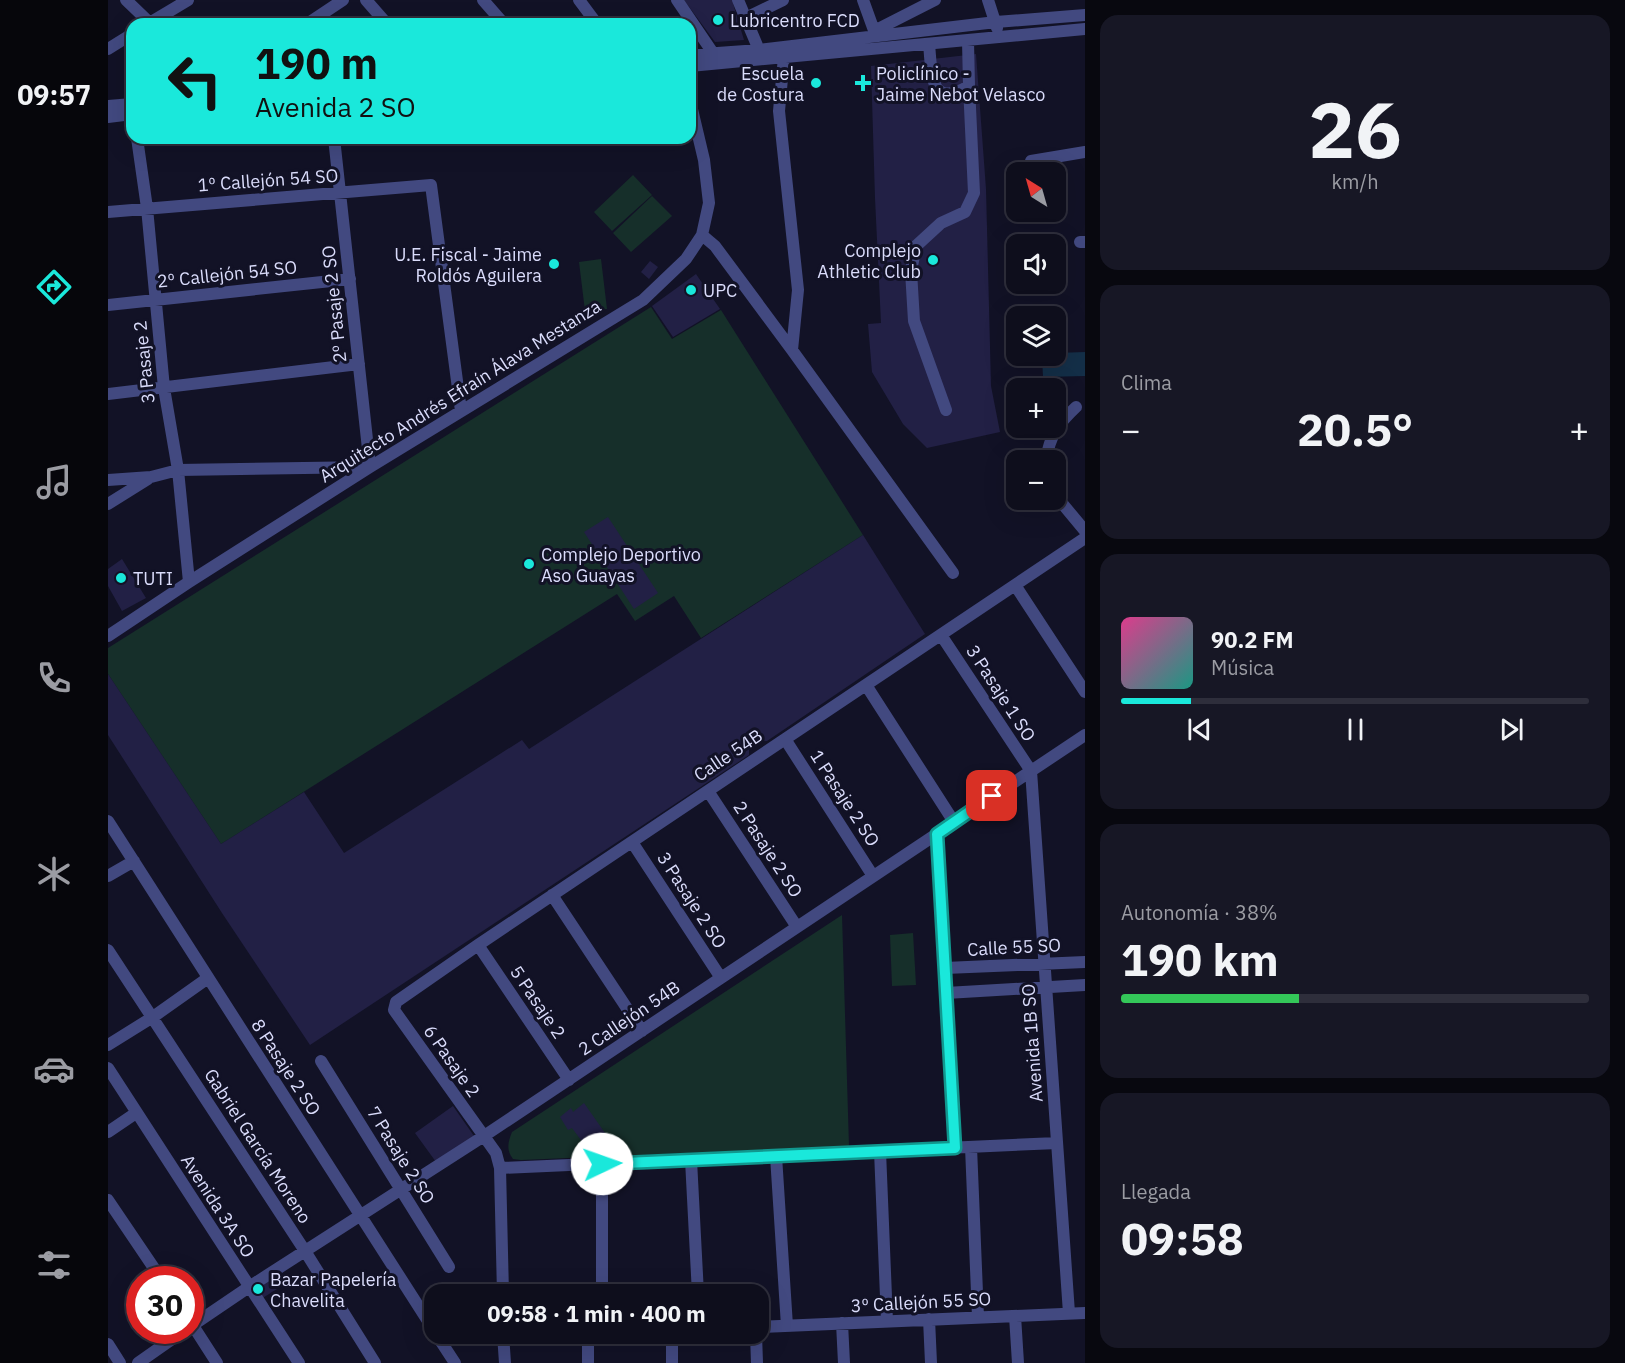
<!DOCTYPE html>
<html lang="es">
<meta charset="utf-8">
<style>
:root{--surface:#0e0e1c;--page:#171725;--text:#f1f3f6;--muted:#9b9ca3;--line:#2e2e3b;--accent:#1ae8db}
body{margin:0;font-family:"IBM Plex Sans",sans-serif;background:var(--page);color:var(--text);height:100vh;display:flex;flex-direction:column;font-size:22px;white-space:nowrap}
*{box-sizing:border-box;margin:0}
p{font-size:20px;color:var(--muted)}
.icon{flex:none;width:33px;height:33px;fill:none;stroke:currentColor;stroke-width:2;stroke-linecap:round;stroke-linejoin:round}
.map{position:relative;flex:1;overflow:hidden}
.sheet{display:flex;flex-direction:column;gap:15px;padding:15px;background:#08080f;width:540px}
.sheet>*{flex:none}
.guide{position:absolute;left:18px;top:18px;width:570px;height:126px;border-radius:18px;box-shadow:0 6px 24px #0002,0 0 0 2px var(--line);background:#1ae8db;color:#111;overflow:hidden}
.needle{width:39px;rotate:323deg}
.fabs{position:absolute;left:898px;top:162px;display:grid;gap:12px}
.fabs a{display:grid;place-items:center;width:60px;height:60px;border-radius:12px;background:var(--surface);box-shadow:0 6px 24px #0002,0 0 0 2px var(--line);font-size:30px}
.speed{position:absolute;left:18px;top:1266px;display:flex;gap:12px;font-size:30px;font-weight:700;text-align:center}
.speed>*{display:grid;place-content:center;width:78px;height:78px;border-radius:50%;background:var(--surface);box-shadow:0 6px 24px #0002,0 0 0 2px var(--line);line-height:1}
.speed .limit{border:9px solid #d22;background:#fff;color:#111}
.pin{position:absolute;display:grid;place-items:center;width:51px;height:51px;color:#fff;margin:-26px;border-radius:12px;box-shadow:0 3px 9px #0006}
.me{position:absolute;width:66px;margin:-33px;rotate:87deg;stroke-linejoin:round;filter:drop-shadow(0 0 4px #0008)}
.turn{display:flex;align-items:center;gap:21px;height:126px;padding:0 30px;font-size:27px}
.turn .icon{width:78px;height:78px;stroke-width:2.5}
.turn b{display:block;font-size:42px;line-height:51px}
.big{font-size:45px;font-weight:700;line-height:1.1}
.sheet .tile{flex:1;display:flex;flex-direction:column;justify-content:center;gap:9px;min-width:0;padding:0 21px;border-radius:18px;background:var(--page)}
.sheet .dial{align-items:center;gap:0}
.dial b{font-size:78px;line-height:1}
.song{display:flex;align-items:center;gap:18px}
.cover{width:72px;height:72px;border-radius:9px;background:linear-gradient(135deg,hsl(330 70% 55%),hsl(170 70% 35%))}
.played{height:6px;border-radius:3px;background:linear-gradient(90deg,var(--accent) 15%,var(--line) 15%)}
.keys{display:flex;justify-content:space-around;direction:ltr}
.heat{display:flex;justify-content:space-between;align-items:center;font-size:33px;direction:ltr}
.charge{height:9px;border-radius:4px;background:linear-gradient(90deg,#34c759 38%,var(--line) 0)}
.trip{position:absolute;left:316px;top:1284px;width:345px;height:60px;border-radius:18px;background:var(--surface);box-shadow:0 6px 24px #0002,0 0 0 2px var(--line);font-weight:700;line-height:60px;text-align:center}
main{display:flex;flex:1;min-height:0}
.tab-bar{display:flex;flex-direction:column;width:108px;justify-content:space-around;align-items:center;background:#06060b;color:var(--muted)}
.tab-bar .icon{width:42px;height:42px}
.tab-bar .selected{color:var(--accent)}
.tab-bar b{font-size:27px;color:var(--text)}
.map>svg:first-child{display:block}
.green{fill:#162f2a}
.water{fill:#142f48}
.building{fill:#222045}
.lines{fill:none;stroke-linecap:round;stroke-linejoin:round}
.minor{stroke:#424980;stroke-width:12}
.route-casing{stroke:#11978e;stroke-width:15}
.route{stroke:#1ae8db;stroke-width:10}
.poi-dot{fill:#1ae8db;stroke:#121226;stroke-width:2}
.labels{text-anchor:middle;dominant-baseline:central;stroke-width:6;stroke-linejoin:round;paint-order:stroke}
.poi-label{font-size:18px;fill:#dadcfb;stroke:#121226;text-anchor:start}
.street-label{font-size:18px;fill:#dadcfb;stroke:#121226}
</style>
<main>
<nav class="tab-bar">
<b>09:57</b>
<svg class="icon selected" aria-label="directions" viewBox="0 0 24 24"><path d="M12 3l9 9-9 9-9-9zM9 14v-3h6M13 9l2 2-2 2"/></svg>
<svg class="icon" aria-label="music" viewBox="0 0 24 24"><path d="M9 18V5l10-2v13"/><circle cx="6" cy="18" r="3"/><circle cx="16" cy="16" r="3"/></svg>
<svg class="icon" aria-label="phone" viewBox="0 0 24 24"><path d="M5 4h4l2 5-3 2q2 4 5 5l2-3 5 2v4C11 20 4 13 5 4z"/></svg>
<svg class="icon" aria-label="climate" viewBox="0 0 24 24"><path d="M12 3v18M4 7l16 10M4 17L20 7"/></svg>
<svg class="icon" aria-label="car" viewBox="0 0 24 24"><path d="M5 17H2v-5l4-1 3-4h7l3 4 3 1v5h-3M9 17h6M6 11h13"/><circle cx="7" cy="17" r="2"/><circle cx="17" cy="17" r="2"/></svg>
<svg class="icon" aria-label="filters" viewBox="0 0 24 24"><path d="M4 7h16M4 17h16"/><circle cx="9" cy="7" r="2"/><circle cx="15" cy="17" r="2"/></svg>
</nav>
<div class="map">
<svg width="977" height="1363" viewBox="0 0 977 1363">
<rect width="100%" height="100%" fill="#121226"/>
<!-- green -->
<path class="green" d="M525,175L544,195L504,231L486,212Z
M544,196L564,216L523,252L505,233Z
M493,259L499,309L477,311L471,262Z
M543,307L564,339L613,310L755,535L593,638L566,596L527,621L509,594L113,844L0,674V648Z
M734,915L741,1146L413,1160L405,1159C398,1150 400,1142 404,1132Z
M805,933L808,985L784,986L782,935Z"/>
<!-- water -->
<path class="water" d="M977,352V376L935,377L934,356H948V353Z"/>
<!-- building -->
<path class="building" d="M576,0H624L636,40L607,42Z
M868,54L878,189L883,386L892,432L819,448L795,424L764,372L760,324L773,323L767,198L763,66Z
M542,261L550,267L541,279L533,272Z
M588,274L612,309L565,337L544,306Z
M500,517L550,593L526,609L476,532Z
M755,535L817,634L659,741L641,742V755L202,1045L114,913L0,735V674L113,844L196,792L236,853L414,740L421,749Z
M14,559L38,598L14,611L0,586V569Z
M476,1103L504,1143L498,1147L490,1148L488,1146L481,1151L464,1128L460,1130L452,1117L463,1108L465,1112Z
M345,1106L366,1136L328,1162L307,1133Z
M162,1277L169,1289L153,1299L146,1287Z"/>
<g class="lines">
<!-- minor -->
<path class="minor" d="M18,0L43,24
M258,0L279,24
M375,0L396,24
M471,0L489,24
M569,0L605,53
M630,0L651,50
M755,0L768,36
M880,0L889,28
M638,18L675,0
M40,24L80,0
M199,24L235,0
M766,31L827,0
M821,44C824,73 821,110 861,86L860,41
M0,49L24,34
M582,55L651,50L888,22L977,15
M676,57L671,111L690,290L684,350
M582,66L977,29
M0,106L24,104
M0,117L24,114
M29,138L39,208L56,388L70,470L81,582
M923,161L977,152
M0,212L323,185L353,411
M594,235L607,246L684,350L845,573
M972,242H977
M0,305L242,279
M0,394L251,364
M838,410L806,321L803,271L808,246L833,223L857,212L866,193L861,86
M938,460C942,435 950,424 968,407
M0,480L43,477L70,470L262,467L226,138
M948,496L977,531
M0,504L40,479
M907,585L977,692
M833,635L923,771L961,1313
M0,636L81,582L262,467L535,300L578,259L594,235L601,203L596,160L582,101
M758,685L846,822
M677,739L765,876
M600,791L689,927
M0,821L327,1332
M829,834L847,1148
M524,842L613,978
M0,876L26,861
M444,895L534,1031
M370,945L461,1080
M0,950L197,1251L267,1363
M837,968L977,962
M838,993L977,985
M0,1045L45,1017L100,978
M213,1061L341,1267
M0,1068L191,1363
M0,1132L28,1113
M863,1147L870,1317
M772,1151L779,1321
M668,1156L679,1326
M583,1160L590,1294
M392,1168L949,1143
M0,1200L54,1280
M395,1294L392,1168L388,1153L286,1010L288,1002L370,945L977,538
M494,1294V1164
M907,1316L910,1363
M821,1319L823,1363
M82,1321L109,1363
M734,1323L736,1363
M82,1327L141,1287L376,1136L977,735
M651,1327L977,1313
M328,1334L347,1363
M395,1334L397,1363
M564,1334V1363
M648,1334L649,1363
M480,1335V1363
M395,1338L506,1334
M0,1344L12,1363
M30,1363L77,1330"/>
</g>
<g class="lines">
<defs>
<path id="route" d="M494,1164L847,1148L829,834L884,796"/>
</defs>
<!-- route casing -->
<use href="#route" class="route-casing"/>
<!-- route -->
<use href="#route" class="route"/>
</g>
<!-- markers -->
<g class="poi-dot">
<circle cx="610" cy="20" r="6"/>
<circle cx="708" cy="83" r="6"/>
<path d="M752 74h6v6h6v6h-6v6h-6v-6h-6v-6h6z"/>
<circle cx="825" cy="260" r="6"/>
<circle cx="446" cy="264" r="6"/>
<circle cx="583" cy="290" r="6"/>
<circle cx="421" cy="564" r="6"/>
<circle cx="13" cy="578" r="6"/>
<circle cx="150" cy="1289" r="6"/>
</g>
<g class="labels">
<!-- poi labels -->
<g class="poi-label">
<text x="622" y="20">Lubricentro FCD</text>
<text x="696" y="73" text-anchor="end">Escuela<tspan x="696" dy="21">de Costura</tspan></text>
<text x="768" y="73">Policlínico -<tspan x="768" dy="21">Jaime Nebot Velasco</tspan></text>
<text x="813" y="250" text-anchor="end">Complejo<tspan x="813" dy="21">Athletic Club</tspan></text>
<text x="434" y="254" text-anchor="end">U.E. Fiscal - Jaime<tspan x="434" dy="21">Roldós Aguilera</tspan></text>
<text x="595" y="290">UPC</text>
<text x="433" y="554">Complejo Deportivo<tspan x="433" dy="21">Aso Guayas</tspan></text>
<text x="25" y="578">TUTI</text>
<text x="162" y="1279">Bazar Papelería<tspan x="162" dy="21">Chavelita</tspan></text>
</g>
<!-- street labels -->
<g class="street-label">
<text transform="translate(160 180) rotate(-4)">1º Callejón 54 SO</text>
<text transform="translate(119 274) rotate(-6)">2º Callejón 54 SO</text>
<text transform="translate(226 304) rotate(-96)">2º Pasaje 2 SO</text>
<text transform="translate(36 362) rotate(-96)">3 Pasaje 2</text>
<text transform="translate(352 391) rotate(-32)">Arquitecto Andrés Efraín Álava Mestanza</text>
<text transform="translate(893 693) rotate(57)">3 Pasaje 1 SO</text>
<text transform="translate(620 755) rotate(-34)">Calle 54B</text>
<text transform="translate(737 798) rotate(57)">1 Pasaje 2 SO</text>
<text transform="translate(660 849) rotate(57)">2 Pasaje 2 SO</text>
<text transform="translate(584 900) rotate(57)">3 Pasaje 2 SO</text>
<text transform="translate(906 947) rotate(-3)">Calle 55 SO</text>
<text transform="translate(430 1002) rotate(56)">5 Pasaje 2</text>
<text transform="translate(521 1018) rotate(-34)">2 Callejón 54B</text>
<text transform="translate(924 1043) rotate(-94)">Avenida 1B SO</text>
<text transform="translate(344 1061) rotate(55)">6 Pasaje 2</text>
<text transform="translate(178 1067) rotate(57)">8 Pasaje 2 SO</text>
<text transform="translate(150 1146) rotate(57)">Gabriel García Moreno</text>
<text transform="translate(293 1155) rotate(58)">7 Pasaje 2 SO</text>
<text transform="translate(110 1206) rotate(57)">Avenida 3A SO</text>
<text transform="translate(813 1302) rotate(-3)">3º Callejón 55 SO</text>
</g>
</g>
</svg>
<div class="fabs">
<a><svg class="needle" viewBox="-14 -14 28 28"><path d="M0-13l5 13h-10z" fill="#e53935"/><path d="M0 13l5-13h-10z" fill="#9b9ca3"/></svg></a>
<a><svg class="icon" aria-label="sound" viewBox="0 0 24 24"><path d="M4 9h4l5-4v14l-5-4H4zM17 9q2 3 0 6"/></svg></a>
<a><svg class="icon" aria-label="layers" viewBox="0 0 24 24"><path d="M12 4l9 5-9 5-9-5zM3 14l9 5 9-5"/></svg></a>
<a>+</a>
<a>−</a>
</div>
<div class="speed"><div class="limit">30</div></div>
<div class="pin" style="left:884px;top:796px;background:#d93025"><svg class="icon" aria-label="arrive" viewBox="0 0 24 24"><path d="M6 21V4h12l-3 4 3 4H6"/></svg></div>
<svg class="me" style="left:494px;top:1164px" viewBox="-20 -20 40 40"><circle r="19" fill="#fff"/><path d="M0-13L10 11 0 6-10 11z" fill="#1ae8db"/></svg>
<div class="trip">09:58 · 1 min · 400 m</div>
<div class="guide">
<div class="turn"><svg class="icon" aria-label="left" viewBox="0 0 24 24"><path d="M17 20v-9H6M10 6l-5 5 5 5"/></svg><div><b>190 m</b>Avenida 2 SO</div></div>
</div>
</div>
<section class="sheet">
<div class="tile dial"><b>26</b><p>km/h</p></div>
<div class="tile"><p>Clima</p>
<div class="heat"><a>−</a><b class="big">20.5°</b><a>+</a></div>
</div>
<div class="tile">
<div class="song"><i class="cover"></i><div><b>90.2 FM</b><p>Música</p></div></div>
<div class="played"></div>
<div class="keys"><svg class="icon" aria-label="previous" viewBox="0 0 24 24"><path d="M18 5L8 12l10 7zM5 5v14"/></svg><svg class="icon" aria-label="pause" viewBox="0 0 24 24"><path d="M8 5v14M16 5v14"/></svg><svg class="icon" aria-label="next" viewBox="0 0 24 24"><path d="M6 5l10 7-10 7zM19 5v14"/></svg></div>
</div>
<div class="tile"><p>Autonomía · 38%</p><b class="big">190 km</b><div class="charge"></div></div>
<div class="tile"><p>Llegada</p><b class="big">09:58</b></div>
</section>
</main>
